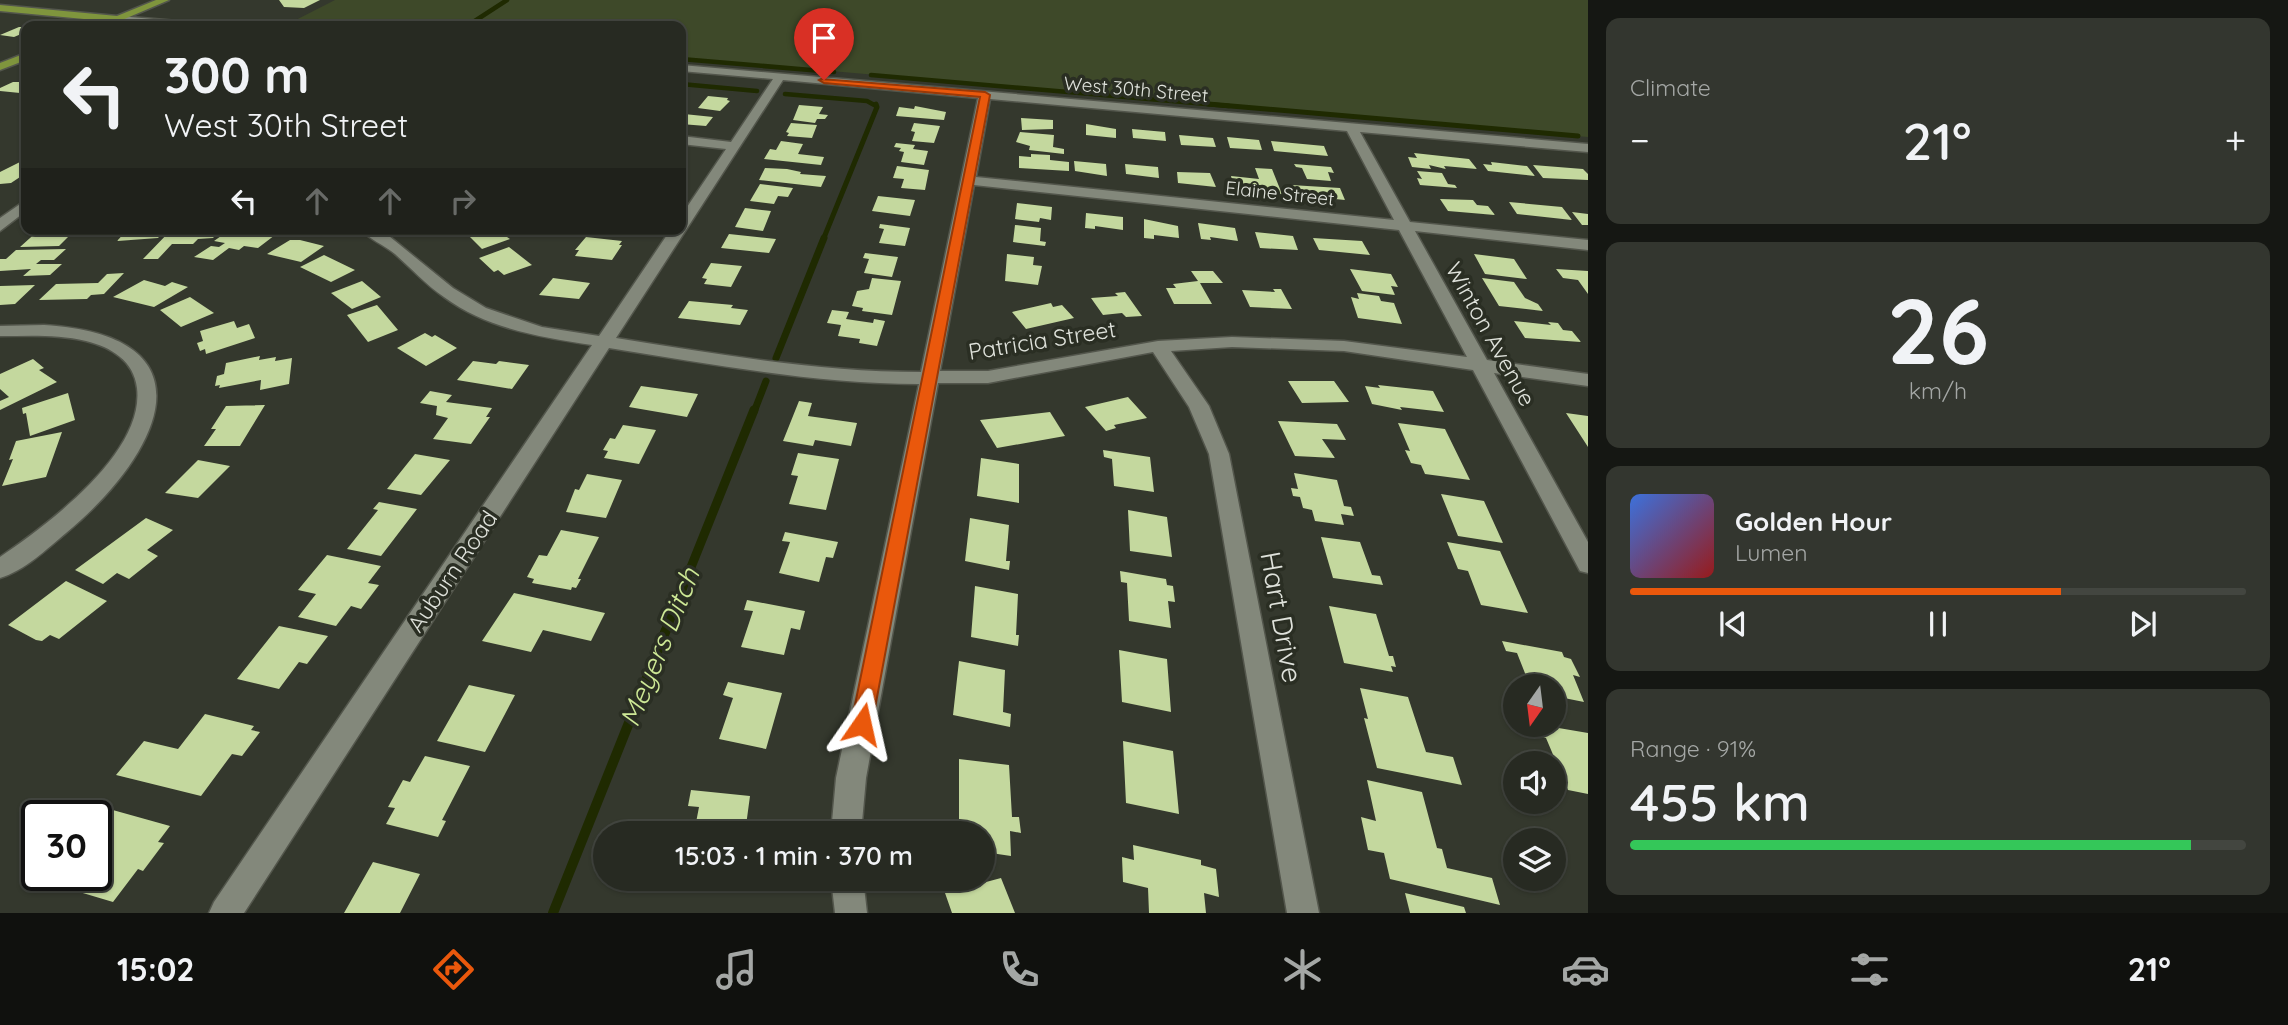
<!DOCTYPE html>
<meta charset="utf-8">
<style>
:root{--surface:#272a22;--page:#33362f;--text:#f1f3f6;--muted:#a4a7a5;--line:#434640;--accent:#ea580c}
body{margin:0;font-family:Quicksand,sans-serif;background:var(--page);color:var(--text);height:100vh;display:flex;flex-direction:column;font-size:26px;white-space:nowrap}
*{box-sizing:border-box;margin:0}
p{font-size:23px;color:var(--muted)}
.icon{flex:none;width:38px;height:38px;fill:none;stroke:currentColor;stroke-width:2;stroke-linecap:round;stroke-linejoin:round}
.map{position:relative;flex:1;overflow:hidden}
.details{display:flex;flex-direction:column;gap:18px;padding:18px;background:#151713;width:700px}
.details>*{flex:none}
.hud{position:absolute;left:21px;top:21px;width:665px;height:214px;border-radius:14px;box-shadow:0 2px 5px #0004,0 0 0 2px var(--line);background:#272a22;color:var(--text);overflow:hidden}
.needle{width:46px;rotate:194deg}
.tools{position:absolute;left:1503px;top:674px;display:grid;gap:14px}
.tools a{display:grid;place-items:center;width:63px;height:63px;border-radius:50%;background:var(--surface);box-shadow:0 2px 5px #0004,0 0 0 2px var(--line);font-size:35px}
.speed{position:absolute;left:21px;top:800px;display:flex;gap:14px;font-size:35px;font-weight:700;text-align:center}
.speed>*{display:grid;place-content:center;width:91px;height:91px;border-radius:50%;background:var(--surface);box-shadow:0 2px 5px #0004,0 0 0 2px var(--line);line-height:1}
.speed .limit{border:4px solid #111;border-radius:10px;background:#fff;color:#111}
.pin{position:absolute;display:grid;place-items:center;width:60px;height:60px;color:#fff;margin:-72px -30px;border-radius:50% 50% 50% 0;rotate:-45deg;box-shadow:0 0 7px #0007}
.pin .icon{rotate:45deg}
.me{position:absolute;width:77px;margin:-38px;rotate:11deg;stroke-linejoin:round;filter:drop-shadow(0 0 5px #0008)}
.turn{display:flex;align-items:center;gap:24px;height:147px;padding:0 28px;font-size:32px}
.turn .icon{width:91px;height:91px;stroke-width:2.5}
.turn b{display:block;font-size:49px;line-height:60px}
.lanes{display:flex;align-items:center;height:66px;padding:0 28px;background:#0003;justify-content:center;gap:35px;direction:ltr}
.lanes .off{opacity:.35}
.big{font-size:52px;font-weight:600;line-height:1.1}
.details .widget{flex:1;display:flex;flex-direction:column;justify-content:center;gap:10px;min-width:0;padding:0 24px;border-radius:14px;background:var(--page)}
.details .dial{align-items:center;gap:0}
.dial b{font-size:91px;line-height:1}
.song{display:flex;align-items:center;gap:21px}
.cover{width:84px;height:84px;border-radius:10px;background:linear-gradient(135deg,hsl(220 70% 55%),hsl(0 70% 35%))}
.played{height:7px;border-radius:4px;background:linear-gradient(90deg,var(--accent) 70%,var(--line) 70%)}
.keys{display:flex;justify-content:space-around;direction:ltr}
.heat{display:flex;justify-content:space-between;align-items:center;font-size:38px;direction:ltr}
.charge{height:10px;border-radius:5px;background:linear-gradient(90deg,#34c759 91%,var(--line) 0)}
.trip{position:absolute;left:593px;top:821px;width:402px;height:70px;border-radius:35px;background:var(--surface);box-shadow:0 2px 5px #0004,0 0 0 2px var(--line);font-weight:600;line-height:70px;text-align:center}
.tabs{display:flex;height:112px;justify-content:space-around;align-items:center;background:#10110e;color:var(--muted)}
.tabs .icon{width:49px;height:49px}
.tabs .on{color:var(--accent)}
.tabs b{font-size:32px;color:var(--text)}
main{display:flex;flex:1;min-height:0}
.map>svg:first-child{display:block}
.green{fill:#3e4929}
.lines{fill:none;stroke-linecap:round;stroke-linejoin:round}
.stream-far4{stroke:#1f2a01;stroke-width:4.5}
.stream-far3{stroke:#1f2a01;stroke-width:5}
.stream-far2{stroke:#1f2a01;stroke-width:7}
.stream-far1{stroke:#1f2a01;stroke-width:9}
.stream{stroke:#1f2a01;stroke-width:10}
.building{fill:#c4d89e}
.minor-casing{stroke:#53564c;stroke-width:3}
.major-casing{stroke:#53564c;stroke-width:3}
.minor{fill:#83887b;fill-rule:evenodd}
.major{fill:#7f953d;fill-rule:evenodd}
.route{fill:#ea580c;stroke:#983908;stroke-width:2}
.labels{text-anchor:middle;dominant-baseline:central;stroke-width:7;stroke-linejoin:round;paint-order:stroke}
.far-street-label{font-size:19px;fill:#dfe2db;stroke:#2a2e23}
.street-label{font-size:23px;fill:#dfe2db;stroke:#2a2e23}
.near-street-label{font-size:28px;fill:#dfe2db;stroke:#2a2e23}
.near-water-label{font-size:28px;font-style:italic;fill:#cee996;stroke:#2a2e23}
</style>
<main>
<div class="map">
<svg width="1588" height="913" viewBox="0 0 1588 913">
<rect width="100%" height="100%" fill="#34382d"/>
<!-- green -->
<path class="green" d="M335,0H1588V137L681,58V26H318L288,24Z"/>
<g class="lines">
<!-- stream-far4 -->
<path class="stream-far4" d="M467,26L507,0
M681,59L834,72
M871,75L1229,106
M681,84L757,91
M785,94L867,101L876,106"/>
<!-- stream-far3 -->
<path class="stream-far3" d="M1208,104L1578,136
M823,240L877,107L876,104"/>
<!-- stream-far2 -->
<path class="stream-far2" d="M776,358L824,238
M754,412L766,381"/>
<!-- stream-far1 -->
<path class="stream-far1" d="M665,632L754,410"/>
<!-- stream -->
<path class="stream" d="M553,913L666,630"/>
</g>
<!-- building -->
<path class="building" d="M279,0H320L304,8L284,7Z
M19,27H26V32L14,37L0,35Z
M13,82H26V91L20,93L0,91V88Z
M708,96L728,98L727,100L730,101L720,111L698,108Z
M799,105L823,107L819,114L828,115L825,119H817L815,123L793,120Z
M915,106L946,112L944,120L896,116L899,107L914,109Z
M684,114L713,117L706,126L681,124Z
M1021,118L1053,120V129L1022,130Z
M791,123L817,125L812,138L787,136L789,133L786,132Z
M914,123L940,126L934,143L912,141L915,132L911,131Z
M1086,124L1116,129V138L1086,135Z
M1132,129L1165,132L1166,141L1133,138Z
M1020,132L1054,135L1053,147L1064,149V154L1029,150L1030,146L1016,142Z
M1179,135L1213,138L1216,147L1181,145Z
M1227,137L1259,140L1262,150L1230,148Z
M781,141L803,144L798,154L824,157L821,165L764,159L770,149L776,150Z
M1271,141L1324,146L1328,156L1274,151Z
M896,143L915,145L913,149L928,151L924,165L901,162L904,152L899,151L901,148L894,147Z
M1414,153L1469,159L1477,169L1444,166L1446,169L1429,165L1431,169L1412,167L1408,157L1417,158Z
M1031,154L1050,155V160L1069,162V171L1019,168V156L1031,157Z
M26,159V173L11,183L0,184V172Z
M1074,161L1106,164L1107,176L1075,171Z
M1491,162L1527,166L1535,176L1488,171L1483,164L1492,165Z
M1125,164L1158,167L1159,178L1126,174Z
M1294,164L1331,167L1334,173L1328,172L1331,181L1307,179L1302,168L1296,167Z
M1533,165L1583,169L1588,174V180L1543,178Z
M897,166L929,170L925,190L901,188L904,179L893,178Z
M765,168L787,169L801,172L800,174L826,176L821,187L759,180Z
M1255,168L1272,169L1282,194L1234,187L1231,176L1259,179Z
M1417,171L1442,173L1448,184L1455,185L1457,188L1420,185L1417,178L1422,179Z
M1177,172L1210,173L1216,187L1178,183Z
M760,184L793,188L788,197L778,196L774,204L750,201Z
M1291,185L1340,188L1345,200L1307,196L1304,190L1293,188Z
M878,196L915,200L910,216L872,211Z
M1440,199L1473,200L1477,205L1488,206L1495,215L1448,211Z
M1509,202L1562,207L1572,220L1517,214Z
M1017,203L1052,207L1051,220L1040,218L1039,222L1015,219Z
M745,208L771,211L763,231L735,227Z
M1572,212L1588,214V225H1582Z
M1086,213L1123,217V230L1095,226V229L1085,228Z
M1144,219L1178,226L1179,238L1154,235V239L1144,238Z
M1198,223L1235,228L1238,241L1210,237L1211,240L1201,239Z
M880,224L910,228L905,246L879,243L884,229L879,228Z
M1015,225L1041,228L1040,241L1046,242L1045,246L1013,242Z
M40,229H76L59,246L20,247Z
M128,229H166L158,238L117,241Z
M172,229H221L213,238L198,239L193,244H172L158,259H143Z
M466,229H495L510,239L482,249L463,230Z
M243,230L275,235L258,248L244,246L239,250L229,248L213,260L194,257L211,246L219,247L225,243L214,241L228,231Z
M1255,232L1293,236L1298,250L1260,248Z
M729,234L776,239L769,253L721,248Z
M586,237L622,241L619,245H622L612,260L575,256L579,250H575Z
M1313,238L1362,241L1370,255L1319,250Z
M290,240H300L324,246L301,262L267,254Z
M509,247L532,265L504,275L498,270L494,272L479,258Z
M66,249L54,260H41L36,264H62L50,275L23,276L31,269L0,271V259H6L16,250Z
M865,253L898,257L892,277L864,273L869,259L863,258Z
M1007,254L1034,257L1033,265L1042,266L1038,285L1005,281Z
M1474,254L1514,259L1527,279L1485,274Z
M324,255L355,270L331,282L300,267Z
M711,263L742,266L731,287L704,284L707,279L702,278Z
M1350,269L1391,274L1398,287L1391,286L1395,295L1362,291Z
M1556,269L1588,271V294L1578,280L1563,278Z
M1191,271H1213L1223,283H1200L1212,304H1174L1166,288H1176L1173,284L1198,281Z
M124,273L104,294L91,295L87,299L39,300L56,284L98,283L107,274Z
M553,278L590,283L579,299L539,295Z
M872,278L901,281L892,315L862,311L863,308L852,306L857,291L869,289Z
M1482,278L1514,282L1525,298L1538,304L1543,311L1499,306Z
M144,280L165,286L172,282L188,287L154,307L113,297Z
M362,281L381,297L352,309L331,293Z
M35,285L15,304L0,305V286Z
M1273,289H1281L1292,309L1250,307L1242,290L1275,292Z
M1125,292L1142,316L1126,317L1122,313L1103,315L1091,298L1118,296L1115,293Z
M1357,293L1379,296L1381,301L1394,303L1402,324L1358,318L1351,297L1359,299Z
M190,297L214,313L181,327L160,310Z
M689,301L733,305L731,308L748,310L740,325L678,318Z
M1051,303L1053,307L1062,305L1074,318L1026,329L1012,312Z
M377,305L398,330L368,342L347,315Z
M832,310L849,312L846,319L873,323L874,319L885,321L877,346L859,343L860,339L838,336L841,325L827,323Z
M234,321L237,328L249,324L255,338L206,354L205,349L200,351L197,343L203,341L200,331Z
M1514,321L1551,325L1548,322L1558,323L1563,330L1572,331L1581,342L1525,338Z
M425,333L432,337L435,335L457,348L426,366L397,348Z
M260,356L259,360L276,357L275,361L292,358L289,384L260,390L261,380L219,388L220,385L215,386L217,376L224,374L226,363Z
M33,359L44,368L39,370L57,382L0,410V401L9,397L0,389V374Z
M473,361L496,364L499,361L529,365L512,389L457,380Z
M1288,381H1334L1349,402L1302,403Z
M1378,385L1433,391L1444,412L1400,407L1402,410L1372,404L1365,386L1380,388Z
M641,386L698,394L687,417L629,407Z
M430,391L452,395L446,402L492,408L486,417H490L471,444L433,439L448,418L436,415L437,406L420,403Z
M68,393L75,420L30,436L26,413L23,414L22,408Z
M1128,397L1147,418L1114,425L1116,428L1106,431L1085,407Z
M799,401L812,403L808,416L857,423L851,446L815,440L813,446L783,441Z
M265,405L240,446H204L216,429H211L226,406Z
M1050,412L1065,436L997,448L980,420Z
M1566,413L1588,416V447Z
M1278,421L1337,424L1346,440L1322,439L1335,458L1295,456Z
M1398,423L1445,429L1470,480L1425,474L1421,465L1411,463L1405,450L1410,451Z
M623,425L656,430L639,464L604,458L608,451L603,450L610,438L615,439Z
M62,432L46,477L2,486L13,459L9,460L16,441Z
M1103,450L1150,457L1154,492L1114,486L1112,459L1104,457Z
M798,453L839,459L826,510L789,504L798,476L791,475Z
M415,454L450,460L421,495L387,489Z
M981,458L1019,464V503L977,496Z
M198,460L230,466L198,498L165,493Z
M1294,473L1337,480L1344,506L1351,507L1354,516L1341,514L1344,525L1315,521L1312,510L1303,508L1300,497L1293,496L1291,488L1298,489Z
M587,474L622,480L606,518L566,512L575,489L579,490Z
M1441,494L1484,501L1503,543L1458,536Z
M379,502L417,509L381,556L347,549L378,510L373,509Z
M1128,510L1167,517L1172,557L1130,551Z
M146,518L173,530L147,550L158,556L129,579L117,573L103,584L75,570Z
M970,518L1009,525L1006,561H1010L1009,570L965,561Z
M561,530L599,537L578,579H581L576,588L572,587L571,590L532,583L534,579L527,577L539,555L547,556Z
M785,532L838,542L833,558L826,557L819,582L779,573L790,542L782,541Z
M1321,537L1360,542L1372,575L1380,576L1383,585L1333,578Z
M1447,542L1500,551L1528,613L1481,605L1468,571L1458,569Z
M327,555L381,566L368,583L379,585L361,609L351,606L336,626L298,617L316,594L298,590Z
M1120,571L1166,579L1167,585L1173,586L1175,602L1168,601L1171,628L1129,621L1127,583L1121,582Z
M66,581L107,601L59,639L50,635L42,641L36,640L8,625Z
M975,586L1018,594L1016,635H1019L1018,646L971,637Z
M514,593L605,613L591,641L543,630L531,652L482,641Z
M747,600L805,611L800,630L791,628L784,655L741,647L753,611L744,610Z
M1329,606L1376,614L1389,656H1393L1396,667L1391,666L1393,672L1344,663Z
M279,626L328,636L307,664L299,662L279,689L237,679Z
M1502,641L1562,652L1564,657L1571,659L1580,677L1573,675L1584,702L1554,696V686H1530L1517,653L1506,651Z
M1119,650L1167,659L1171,712L1122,702Z
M959,661L1005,670L1003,712L1011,714L1010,727L953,715Z
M728,682L782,693L766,749L719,739L733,698L723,695Z
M469,685L515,695L485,752L437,741Z
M1360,688L1408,697L1426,752L1453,757L1462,785L1377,768L1364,718L1368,719Z
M205,714L254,726L251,730L260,732L242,756L232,754L201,796L116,775L144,741L178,749Z
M1535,724L1588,733V794L1568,790L1546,738L1540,736Z
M1123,741L1173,751L1179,814L1126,803Z
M425,756L470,766L442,820L446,821L438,837L386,824L395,808L388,807L403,780L410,782Z
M959,759L1009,765L1012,817H1019L1021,833L1010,831L1011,856L984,852V833H959Z
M1367,780L1422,792L1437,848L1442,849L1447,868L1492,878L1500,905L1390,879L1384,853L1368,850L1361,817L1376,821Z
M691,790L750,796L745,833H694L699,807L688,806Z
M102,807L170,826L158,842L164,843L143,871L138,869L113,902L66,888L77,875H96V851L99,847L96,846V814Z
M1133,845L1201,860V865L1216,869L1219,897L1204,893L1206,913H1149L1148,888L1123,882L1122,857L1134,860Z
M373,862L420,874L400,913H344Z
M1001,878L1015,913H952L945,893Z
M1405,893L1464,907L1466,913H1410Z"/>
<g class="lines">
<defs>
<path id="minor" d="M118,16L201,23L206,26H168L114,21V17Z
M681,65L1588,144V152L1360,132L1410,222L1588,240V250L1415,231L1487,360L1588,374V386L1494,373L1588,542V573L1580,571L1473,370L1344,351L1232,347L1171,351L1209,406L1229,454L1319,913H1287L1209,454L1189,407L1153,352L988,383H938L866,778L861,833H831L836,778L919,384C814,384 712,364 609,348L244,913H209L214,902L592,345C541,337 487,329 444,297C426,285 411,268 395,254C384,245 369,239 360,229L384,232L453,288L486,308L542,327L599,336L671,229H681V216L726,149L681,144V136L731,142L773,79L681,71ZM783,80L978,98L921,372C818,372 718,354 616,338ZM990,99L1347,131L1394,220L976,177ZM974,185L1399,230L1467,357L1344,341L1232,337L1158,341L988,371H940Z
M26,200V211L0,231V218Z
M44,325C220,336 159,456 66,533C47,549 24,571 0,578V557C47,525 145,453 137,388C134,361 111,347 86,341C58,334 28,336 0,336V326Z
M831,878H863L867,913H835Z"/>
<path id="major" d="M156,0H169L108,26L103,23L105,21L0,11V5L117,16Z
M26,53V60L0,70V63Z"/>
</defs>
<!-- minor casing -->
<use href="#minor" class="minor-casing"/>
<!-- major casing -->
<use href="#major" class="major-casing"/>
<!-- minor -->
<use href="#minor" class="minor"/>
<!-- major -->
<use href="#major" class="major"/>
</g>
<!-- route -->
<path class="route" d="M821,79L985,92L990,95L872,724L869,731L862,734L854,731L851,724L980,97L824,83L819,80Z"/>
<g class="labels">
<!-- far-street labels -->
<g class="far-street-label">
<text transform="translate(1136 89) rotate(5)">West 30th Street</text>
<text transform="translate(1280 193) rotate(6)">Elaine Street</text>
</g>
<!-- street labels -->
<g class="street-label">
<text transform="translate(1491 334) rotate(61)">Winton Avenue</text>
<text transform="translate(1042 340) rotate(-9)">Patricia Street</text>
<text transform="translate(452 571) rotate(-56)">Auburn Road</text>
</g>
<!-- near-street labels -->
<g class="near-street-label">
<text transform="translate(1282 617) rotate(80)">Hart Drive</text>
</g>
<!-- near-water labels -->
<g class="near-water-label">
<text transform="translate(659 647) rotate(-68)">Meyers Ditch</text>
</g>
</g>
</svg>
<div class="tools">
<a><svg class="needle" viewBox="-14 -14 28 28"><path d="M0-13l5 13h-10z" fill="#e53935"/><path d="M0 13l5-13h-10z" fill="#a4a7a5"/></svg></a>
<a><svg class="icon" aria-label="sound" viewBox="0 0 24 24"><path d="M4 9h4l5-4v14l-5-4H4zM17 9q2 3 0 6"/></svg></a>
<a><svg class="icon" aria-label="layers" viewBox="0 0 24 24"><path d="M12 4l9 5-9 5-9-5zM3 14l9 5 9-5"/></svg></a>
</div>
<div class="speed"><div class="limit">30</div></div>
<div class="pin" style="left:824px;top:80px;background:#d93025"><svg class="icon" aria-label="arrive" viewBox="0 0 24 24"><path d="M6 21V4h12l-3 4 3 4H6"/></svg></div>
<svg class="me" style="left:862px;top:724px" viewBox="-20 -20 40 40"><path d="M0-17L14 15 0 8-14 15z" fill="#ea580c" stroke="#fff" stroke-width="4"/></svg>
<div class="trip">15:03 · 1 min · 370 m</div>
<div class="hud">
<div class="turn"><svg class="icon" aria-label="left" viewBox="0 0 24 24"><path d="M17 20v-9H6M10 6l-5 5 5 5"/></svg><div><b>300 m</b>West 30th Street</div></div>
<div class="lanes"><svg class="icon" aria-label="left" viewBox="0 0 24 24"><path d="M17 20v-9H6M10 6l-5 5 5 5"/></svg><svg class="icon off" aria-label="ahead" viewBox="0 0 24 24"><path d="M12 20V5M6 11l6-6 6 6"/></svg><svg class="icon off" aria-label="ahead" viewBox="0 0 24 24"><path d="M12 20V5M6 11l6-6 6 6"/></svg><svg class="icon off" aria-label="right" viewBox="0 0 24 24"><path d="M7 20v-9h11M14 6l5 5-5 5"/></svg></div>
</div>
</div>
<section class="details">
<div class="widget"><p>Climate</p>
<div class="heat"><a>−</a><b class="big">21°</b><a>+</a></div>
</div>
<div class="widget dial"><b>26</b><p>km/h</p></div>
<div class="widget">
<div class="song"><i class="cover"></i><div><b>Golden Hour</b><p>Lumen</p></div></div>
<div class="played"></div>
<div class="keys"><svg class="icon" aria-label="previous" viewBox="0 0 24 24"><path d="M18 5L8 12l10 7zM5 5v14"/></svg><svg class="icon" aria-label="pause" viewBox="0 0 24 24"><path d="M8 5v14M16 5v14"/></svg><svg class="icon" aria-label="next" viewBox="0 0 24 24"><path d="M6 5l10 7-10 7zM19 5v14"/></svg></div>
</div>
<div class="widget"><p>Range · 91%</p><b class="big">455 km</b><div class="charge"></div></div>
</section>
</main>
<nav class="tabs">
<b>15:02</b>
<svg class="icon on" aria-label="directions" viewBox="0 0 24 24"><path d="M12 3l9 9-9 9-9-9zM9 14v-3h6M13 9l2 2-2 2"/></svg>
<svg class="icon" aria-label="music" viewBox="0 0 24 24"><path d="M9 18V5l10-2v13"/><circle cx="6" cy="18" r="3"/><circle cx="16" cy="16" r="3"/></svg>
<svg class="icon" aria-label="phone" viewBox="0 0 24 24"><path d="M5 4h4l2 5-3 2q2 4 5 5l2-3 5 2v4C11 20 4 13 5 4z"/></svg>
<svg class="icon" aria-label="climate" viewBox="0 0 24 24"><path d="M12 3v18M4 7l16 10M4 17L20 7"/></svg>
<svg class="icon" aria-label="car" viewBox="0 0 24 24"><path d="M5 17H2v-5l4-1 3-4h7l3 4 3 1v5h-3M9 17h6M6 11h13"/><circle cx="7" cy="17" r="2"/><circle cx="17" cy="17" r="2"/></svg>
<svg class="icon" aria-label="filters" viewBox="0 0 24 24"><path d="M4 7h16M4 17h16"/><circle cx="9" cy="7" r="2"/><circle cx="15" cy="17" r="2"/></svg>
<b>21°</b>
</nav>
